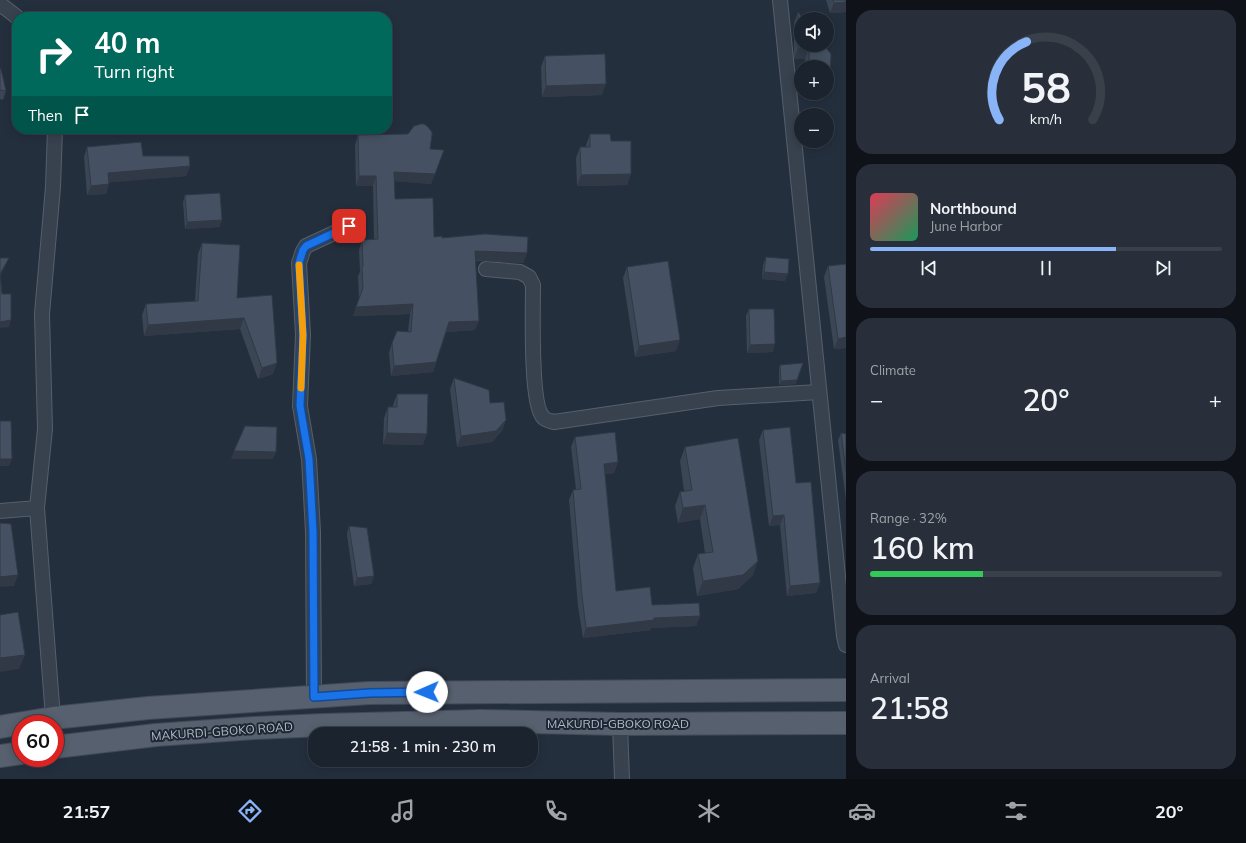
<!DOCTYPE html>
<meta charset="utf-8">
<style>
:root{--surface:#1b232e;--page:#282f3a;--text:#f1f3f6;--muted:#a0a4aa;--line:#39404a;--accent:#8ab4f8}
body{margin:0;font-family:Mulish,sans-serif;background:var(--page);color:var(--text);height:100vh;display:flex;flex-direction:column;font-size:15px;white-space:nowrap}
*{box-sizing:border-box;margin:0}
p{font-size:13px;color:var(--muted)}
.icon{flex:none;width:22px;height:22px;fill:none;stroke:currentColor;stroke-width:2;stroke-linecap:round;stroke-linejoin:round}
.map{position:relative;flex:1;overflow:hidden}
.details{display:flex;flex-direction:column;gap:10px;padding:10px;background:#0f1319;width:400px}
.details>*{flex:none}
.banner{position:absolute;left:12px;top:12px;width:380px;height:122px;border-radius:16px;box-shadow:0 2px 10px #0003,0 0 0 1px var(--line);background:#00695c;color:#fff;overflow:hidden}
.tools{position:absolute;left:794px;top:12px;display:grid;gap:8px}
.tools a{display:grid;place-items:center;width:40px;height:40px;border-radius:50%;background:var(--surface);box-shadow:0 2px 10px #0003,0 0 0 1px var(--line);font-size:20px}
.speed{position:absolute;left:12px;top:715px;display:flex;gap:8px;font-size:20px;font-weight:700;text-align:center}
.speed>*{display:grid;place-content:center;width:52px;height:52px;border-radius:50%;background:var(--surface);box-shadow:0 2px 10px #0003,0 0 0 1px var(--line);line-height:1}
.speed .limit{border:6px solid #d22;background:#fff;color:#111}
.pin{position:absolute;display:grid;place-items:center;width:34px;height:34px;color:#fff;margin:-17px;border-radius:8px;box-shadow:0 2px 6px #0006}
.me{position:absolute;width:44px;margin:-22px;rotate:269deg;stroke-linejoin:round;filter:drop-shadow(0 0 3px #0008)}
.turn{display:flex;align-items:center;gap:14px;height:84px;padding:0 16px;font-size:18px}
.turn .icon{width:52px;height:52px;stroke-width:2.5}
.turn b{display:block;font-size:28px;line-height:34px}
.then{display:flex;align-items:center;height:38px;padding:0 16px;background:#0003;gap:8px;font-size:15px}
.big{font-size:30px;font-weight:600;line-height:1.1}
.details .tile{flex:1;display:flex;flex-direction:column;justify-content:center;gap:6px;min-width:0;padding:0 14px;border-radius:16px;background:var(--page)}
.details .dial{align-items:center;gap:0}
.dial svg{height:104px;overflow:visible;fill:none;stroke:var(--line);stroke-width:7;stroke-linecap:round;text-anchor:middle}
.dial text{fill:var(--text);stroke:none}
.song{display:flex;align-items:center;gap:12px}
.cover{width:48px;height:48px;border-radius:6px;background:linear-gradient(135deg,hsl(350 70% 55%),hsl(150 70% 35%))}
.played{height:4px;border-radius:2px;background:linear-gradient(90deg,var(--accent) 70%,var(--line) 70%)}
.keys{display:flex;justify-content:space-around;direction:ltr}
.heat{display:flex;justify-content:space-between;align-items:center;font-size:22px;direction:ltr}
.charge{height:6px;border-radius:3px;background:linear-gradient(90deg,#34c759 32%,var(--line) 0)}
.trip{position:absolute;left:308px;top:727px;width:230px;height:40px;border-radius:16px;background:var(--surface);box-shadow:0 2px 10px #0003,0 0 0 1px var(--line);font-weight:600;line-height:40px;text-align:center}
.tabs{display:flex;height:64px;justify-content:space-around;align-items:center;background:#0b0e12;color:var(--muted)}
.tabs .icon{width:28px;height:28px}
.tabs .current{color:var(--accent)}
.tabs b{font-size:18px;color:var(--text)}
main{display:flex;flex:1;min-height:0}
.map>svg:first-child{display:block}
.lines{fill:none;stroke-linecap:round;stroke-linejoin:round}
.minor-casing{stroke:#565f6c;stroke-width:16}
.primary-casing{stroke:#414a57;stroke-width:24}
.minor{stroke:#38414e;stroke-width:14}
.primary{stroke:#56606e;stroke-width:22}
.wall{fill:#3b4654}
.shaded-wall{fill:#303945}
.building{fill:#455162;stroke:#303945}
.route-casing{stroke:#114b97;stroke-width:10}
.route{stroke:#1a73e8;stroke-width:7}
.slow{stroke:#f59e0b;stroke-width:7}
.labels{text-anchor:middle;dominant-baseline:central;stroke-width:4;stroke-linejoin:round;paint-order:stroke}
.street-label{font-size:12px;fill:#b4bcc9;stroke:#1d2633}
</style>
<main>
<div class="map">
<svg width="846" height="779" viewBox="0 0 846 779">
<rect width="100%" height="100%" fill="#242f3e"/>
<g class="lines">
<defs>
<path id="minor" d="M780,0L844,636L846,645
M0,4L17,17
M486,269L520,272L529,277L533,285C533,307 530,404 543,417C545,420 550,421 554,422L718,398L819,392
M0,511L37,508
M314,697L313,532L309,459L300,406L303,335L299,263L303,251L306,246L349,226
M53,718L37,508L45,429L42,314L53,187L55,129
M620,724L622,779"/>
<path id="primary" d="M0,727L53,718L148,708L369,693L846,690
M55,747L156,735L254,728L324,725L481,721L620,724L846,723
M0,756L21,753"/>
</defs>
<!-- minor casing -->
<use href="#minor" class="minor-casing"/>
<!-- primary casing -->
<use href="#primary" class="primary-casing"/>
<!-- minor -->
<use href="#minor" class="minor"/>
<!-- primary -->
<use href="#primary" class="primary"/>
</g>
<!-- wall -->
<path class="wall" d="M826,0H846V12L830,13Z
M798,12L824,45L830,79L827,88V67H805V59H794V23Z
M545,56L602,95L542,97L541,67Z
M0,68L6,91L3,100L0,99Z
M590,134L611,141L631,174L627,185L577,186L576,158L580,147H586V145Z
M358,135L430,149L444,150L431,184L395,181V199L434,237L527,253L523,263L476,261L475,330L446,332L433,372L391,376L389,353L392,343L408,332L410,314L353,316L359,298L358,276L360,272L359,250L362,240H374L373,186H356L355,145Z
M87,147L143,156L190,166L186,176L109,182L106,194L87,195L84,157Z
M185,195L222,220L219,227L185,229L183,202Z
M202,243L237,298L273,374L258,379L240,329L144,336L142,315L146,304L195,301L198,254Z
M766,257L785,281L762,279L763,265Z
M828,266L846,348L834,349L824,277Z
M627,267L676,351L635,357L623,278Z
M749,309L773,352L747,353L746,316Z
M780,365L796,384L779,385V368Z
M454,378L506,420L502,431L492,442L457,447L450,389Z
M397,394L423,445L383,444L384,418L388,407H393V405Z
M763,430L796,483L820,583L816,593L787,596L780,525L769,526L759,440Z
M841,433L846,434V500L838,440Z
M575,437L618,462L614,473L605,474L616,591L652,605L700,616L696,626L651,628V630L583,638L578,606L569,500L573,490L576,489L571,447Z
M685,447L753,575L738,589L697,596L693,568L698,554L705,553L700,519L678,523L675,506L680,492L684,491L680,461Z
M349,526L374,576L371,584L354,586L347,534Z"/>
<!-- shaded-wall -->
<path class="shaded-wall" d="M846,2V12L830,13L834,3Z
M798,48H809L805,59H794Z
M827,79H830L827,88Z
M606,84L602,95L542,97L546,86Z
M444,150L431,184L391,181L394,172Z
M190,166L186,176L105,183L108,173Z
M631,174L627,185L577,186L581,175Z
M359,176H376L373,186H356Z
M109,184L106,194L87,195L91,186Z
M222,220L219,227L185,229L187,222Z
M475,251L527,253L523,263L472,260Z
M9,258L6,265L0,277V274Z
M764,272L788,274L785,281L762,279Z
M413,304L410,314L353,316L356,307Z
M244,318L240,329L144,336L148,325Z
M11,320L9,327L0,328V322Z
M479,321L475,330L445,332L449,322Z
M846,337V348L834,349L838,339Z
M680,340L676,351L635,357L639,346Z
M775,344L773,352L747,353L750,345Z
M436,362L433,372L391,376L394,366Z
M277,363L273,374L258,379L262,368Z
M797,380L796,384L779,385L781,381Z
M506,420L502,431L492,442L457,447L461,436Z
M387,433L427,434L423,445L383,444Z
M234,451L276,452L273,459H231Z
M0,459H12L9,466H0Z
M618,462L614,473L601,474L604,464Z
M705,505L700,519L678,523L683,508Z
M784,515L780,525L769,526L773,516Z
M758,561L753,575L738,589L697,596L703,581Z
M18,575L14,586L0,587V577Z
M374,576L371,584L354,586L357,578Z
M820,583L816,593L787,596L790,586Z
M700,616L696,626L651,628V630L583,638L586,628L654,618Z
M25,655L19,669L0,672V658Z"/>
<!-- building -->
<path class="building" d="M833,0H846V2L834,3Z
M798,12L803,19H801V45H824L831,54L830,79H827V67H809V48H798Z
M605,54L606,84L546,86L545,56Z
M0,68L1,69L6,91L0,90Z
M421,124H424L427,126L432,132V135L430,149L444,150L435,174L394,172L395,199L433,198L434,237L442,236V238L485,234L528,237L527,253L475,251L479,321L449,322L436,362L394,366L392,343L397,331L411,332L413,304L356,307L363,288L362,267L363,266L362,240L378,239L376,176H359L358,135L408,134L414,126Z
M590,134H610L611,141H631V174L581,175L580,147H590Z
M141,142L143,156H189L190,166L108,173L109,184L91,186L87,147Z
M220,193L222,220L187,222L185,195Z
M202,243L240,245L237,298L272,295L277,363L262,368L244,318L148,325L146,304L198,301Z
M766,257L789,259L788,274L764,272Z
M0,258H9L0,274Z
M668,261L680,340L639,346L627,267Z
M846,264V337L838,339L828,266Z
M0,274L2,294H11V320L0,322Z
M749,309H774L775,344L750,345Z
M803,363L797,380L781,381L780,365Z
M454,378L489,390L490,403L504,402L506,420L496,431L461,436Z
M397,394H428L427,434L387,433L388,407H397Z
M0,421H11L12,459H0Z
M245,426L277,427L276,452L234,451Z
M790,427L796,483L811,482L820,583L790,586L784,515L773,516L763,430Z
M615,432L618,462L604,464L616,591L650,587L652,605L699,603L700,616L654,618V620L586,628L582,596L573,490L581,489L575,437Z
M841,433L846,434V471Z
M738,438L758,561L743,575L703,581L698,554L713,552L705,505L683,508L680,492L692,490L685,447Z
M0,523L11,524L18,575L0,577Z
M349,526L367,528L374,576L357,578Z
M18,612L25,655L0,658V615Z"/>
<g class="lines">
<defs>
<path id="route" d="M349,226L306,246L303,250L299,263L303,335L300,406L309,459L313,532L314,697L369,693L427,692"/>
</defs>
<!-- route casing -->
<use href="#route" class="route-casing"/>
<!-- route -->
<use href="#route" class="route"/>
<!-- slow -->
<path class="slow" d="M299,265L303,335L301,388"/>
</g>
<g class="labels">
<!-- street labels -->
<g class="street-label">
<text x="618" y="723">MAKURDI-GBOKO ROAD</text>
<text transform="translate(222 731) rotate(-4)">MAKURDI-GBOKO ROAD</text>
</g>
</g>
</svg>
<div class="tools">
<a><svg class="icon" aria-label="sound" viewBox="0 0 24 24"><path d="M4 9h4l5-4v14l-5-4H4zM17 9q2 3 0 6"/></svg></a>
<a>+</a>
<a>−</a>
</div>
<div class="speed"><div class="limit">60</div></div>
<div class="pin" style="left:349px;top:226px;background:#d93025"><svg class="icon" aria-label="arrive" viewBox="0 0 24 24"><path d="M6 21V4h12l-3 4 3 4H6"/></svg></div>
<svg class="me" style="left:427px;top:692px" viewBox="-20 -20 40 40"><circle r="19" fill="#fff"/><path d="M0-13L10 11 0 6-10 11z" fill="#1a73e8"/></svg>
<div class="trip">21:58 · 1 min · 230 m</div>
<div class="banner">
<div class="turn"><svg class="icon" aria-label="right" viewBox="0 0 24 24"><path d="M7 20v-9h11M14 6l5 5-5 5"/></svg><div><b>40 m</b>Turn right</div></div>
<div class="then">Then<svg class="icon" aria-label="arrive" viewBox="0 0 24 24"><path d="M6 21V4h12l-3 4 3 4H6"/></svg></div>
</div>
</div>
<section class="details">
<div class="tile dial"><svg viewBox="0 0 100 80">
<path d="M14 69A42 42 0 1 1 86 69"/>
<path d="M14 69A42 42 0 0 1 35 9" stroke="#8ab4f8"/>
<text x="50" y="56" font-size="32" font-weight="700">58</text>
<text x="50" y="72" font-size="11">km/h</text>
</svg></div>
<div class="tile">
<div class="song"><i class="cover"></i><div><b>Northbound</b><p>June Harbor</p></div></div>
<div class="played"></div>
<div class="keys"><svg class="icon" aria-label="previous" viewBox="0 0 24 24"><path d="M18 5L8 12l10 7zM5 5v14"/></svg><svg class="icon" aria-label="pause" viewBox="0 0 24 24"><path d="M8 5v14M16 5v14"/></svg><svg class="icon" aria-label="next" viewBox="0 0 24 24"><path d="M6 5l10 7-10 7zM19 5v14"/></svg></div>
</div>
<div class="tile"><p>Climate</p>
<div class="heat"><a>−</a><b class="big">20°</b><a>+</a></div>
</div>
<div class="tile"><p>Range · 32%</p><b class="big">160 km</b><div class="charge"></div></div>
<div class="tile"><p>Arrival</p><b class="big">21:58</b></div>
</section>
</main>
<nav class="tabs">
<b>21:57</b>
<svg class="icon current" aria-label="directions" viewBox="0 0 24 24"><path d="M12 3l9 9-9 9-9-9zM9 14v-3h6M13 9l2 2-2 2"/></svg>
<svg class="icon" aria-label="music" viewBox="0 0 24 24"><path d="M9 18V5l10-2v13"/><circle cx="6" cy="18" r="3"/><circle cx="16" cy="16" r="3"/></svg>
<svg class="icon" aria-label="phone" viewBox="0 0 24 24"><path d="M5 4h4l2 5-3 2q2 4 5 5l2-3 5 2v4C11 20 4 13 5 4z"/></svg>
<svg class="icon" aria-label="climate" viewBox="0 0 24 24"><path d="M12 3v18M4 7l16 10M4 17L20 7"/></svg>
<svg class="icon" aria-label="car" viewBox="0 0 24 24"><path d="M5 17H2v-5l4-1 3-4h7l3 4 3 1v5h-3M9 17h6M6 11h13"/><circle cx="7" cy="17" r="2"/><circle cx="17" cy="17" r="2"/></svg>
<svg class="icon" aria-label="filters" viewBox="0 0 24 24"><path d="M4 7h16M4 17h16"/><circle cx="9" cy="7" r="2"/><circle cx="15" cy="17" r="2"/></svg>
<b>20°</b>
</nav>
